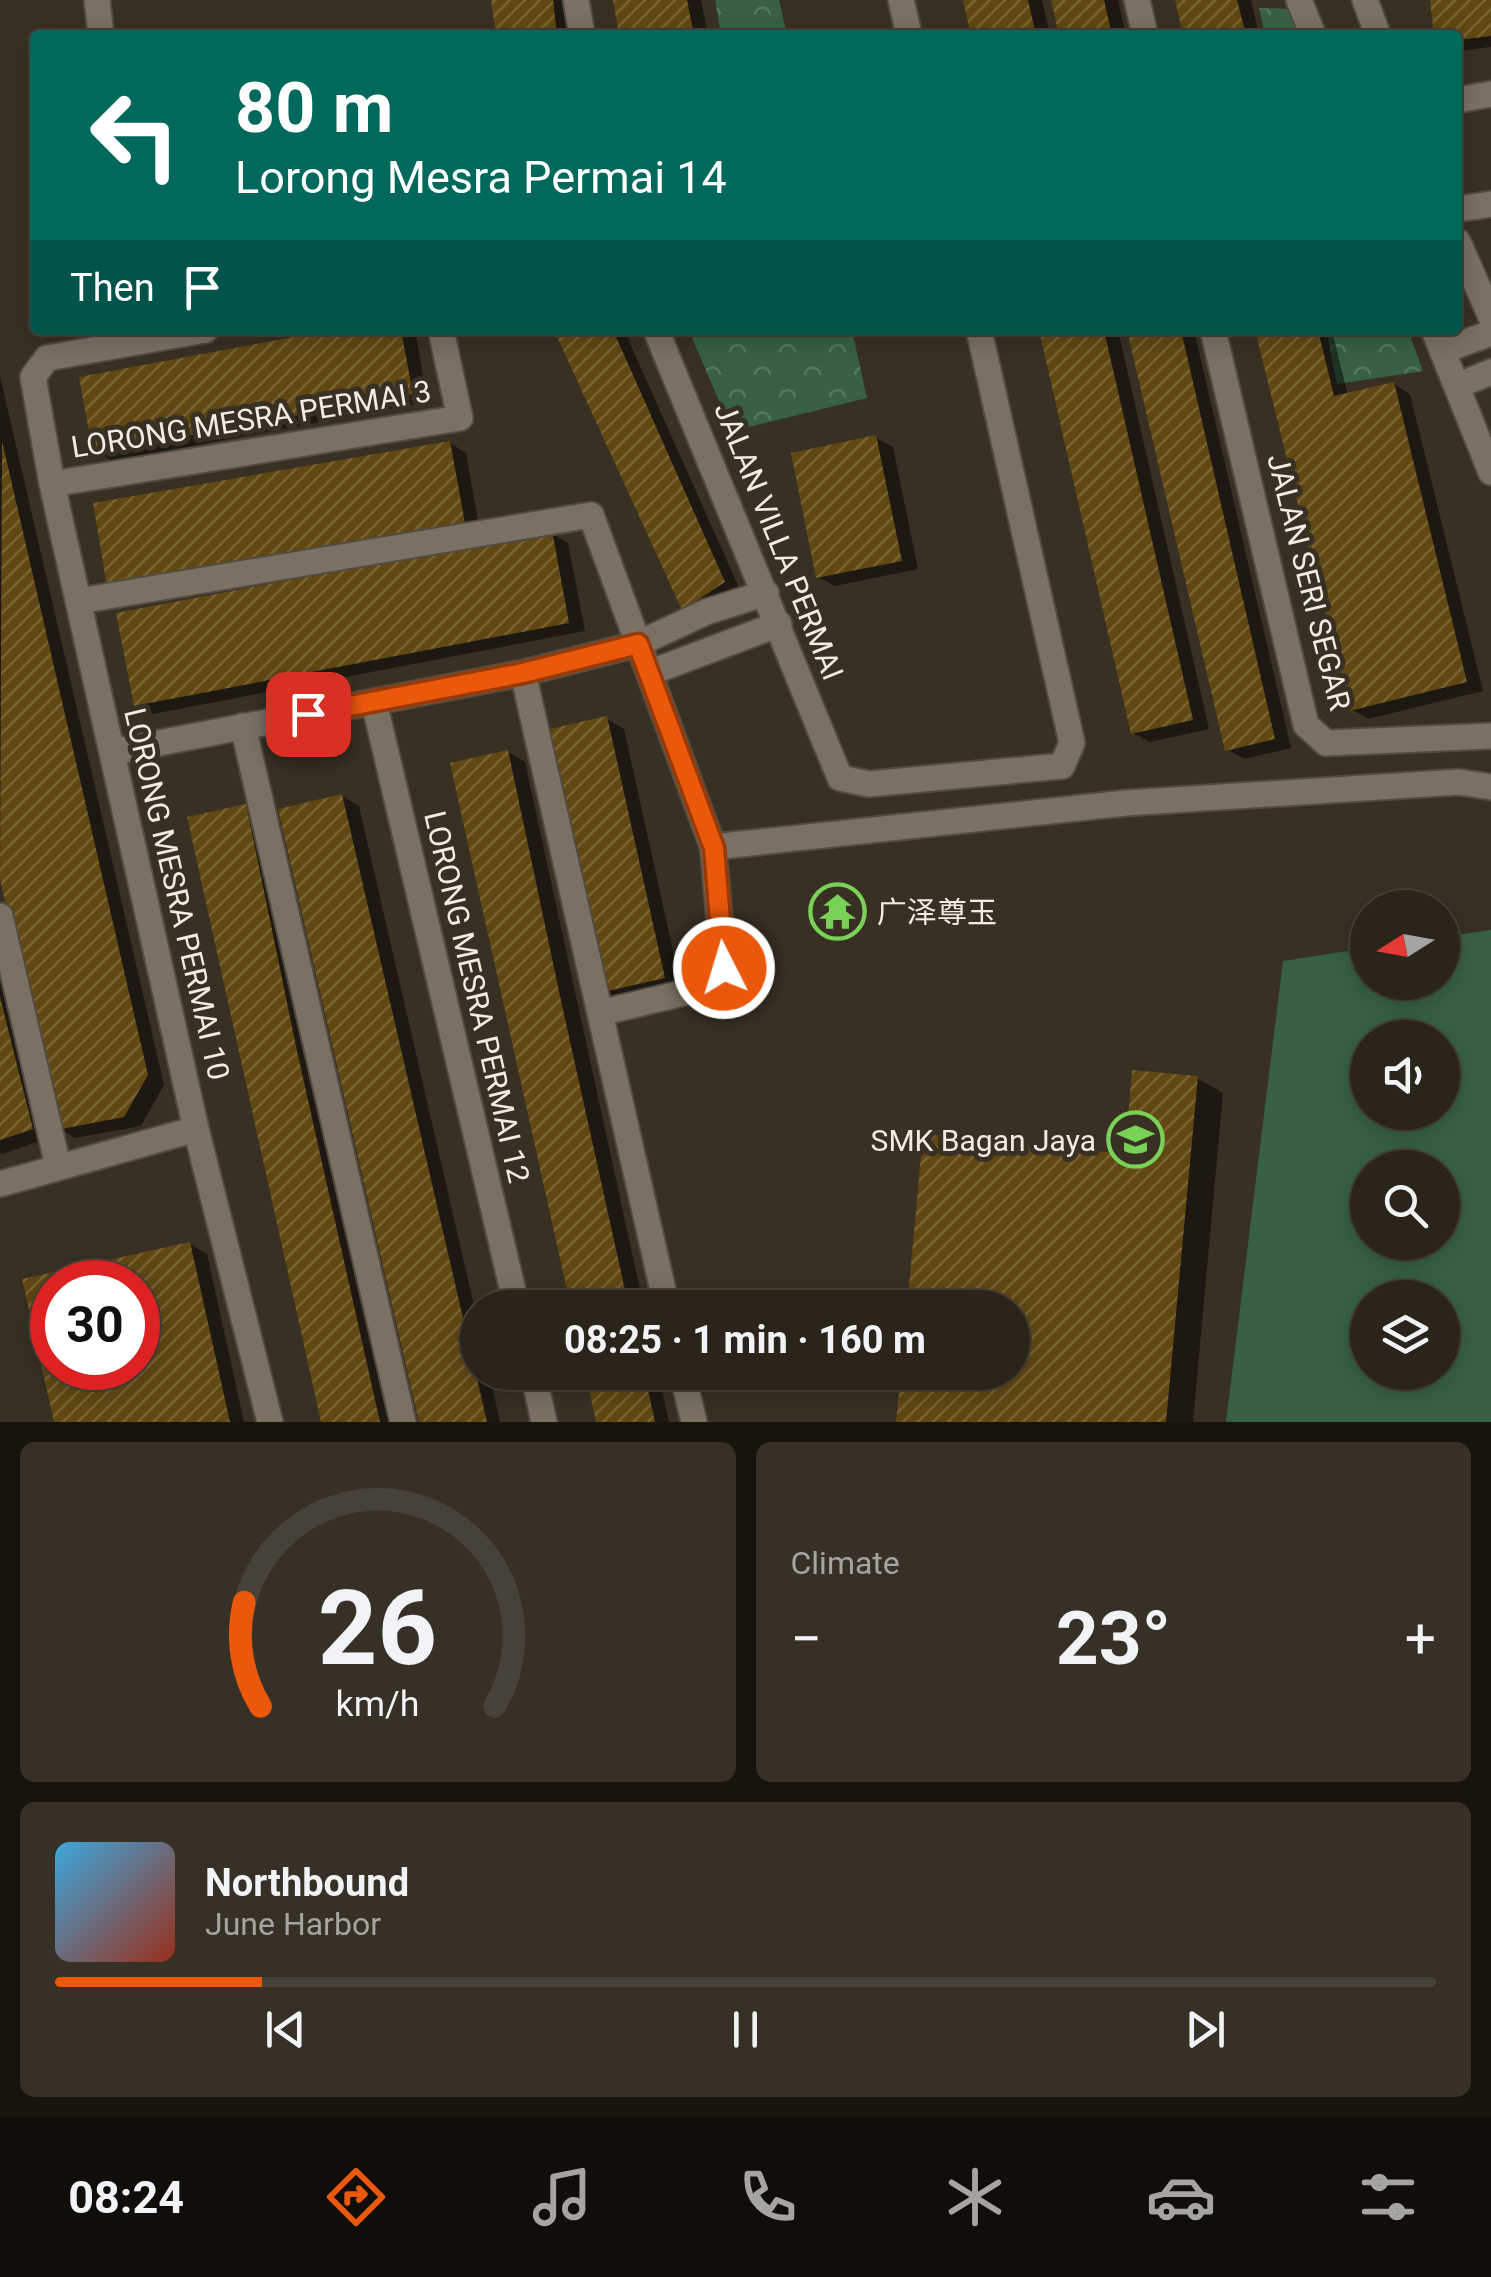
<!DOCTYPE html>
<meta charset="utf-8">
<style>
:root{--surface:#2a241a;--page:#363027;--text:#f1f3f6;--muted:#a5a4a2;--line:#464139;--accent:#ea580c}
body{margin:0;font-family:Roboto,"Noto Sans SC",sans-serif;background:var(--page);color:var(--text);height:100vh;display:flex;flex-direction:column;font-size:38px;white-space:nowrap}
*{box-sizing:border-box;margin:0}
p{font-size:32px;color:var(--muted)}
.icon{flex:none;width:55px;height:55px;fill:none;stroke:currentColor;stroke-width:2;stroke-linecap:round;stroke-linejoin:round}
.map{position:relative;height:1422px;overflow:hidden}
.details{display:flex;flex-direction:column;gap:20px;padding:20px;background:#17140e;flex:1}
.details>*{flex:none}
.hud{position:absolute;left:30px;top:30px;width:1432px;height:305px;border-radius:10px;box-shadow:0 5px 25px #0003,0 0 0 2px var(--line);background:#00695c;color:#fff;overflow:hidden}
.needle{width:65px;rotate:259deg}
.buttons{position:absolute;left:1350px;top:890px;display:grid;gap:20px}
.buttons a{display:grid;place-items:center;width:110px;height:110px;border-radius:50%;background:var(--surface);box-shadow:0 5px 25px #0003,0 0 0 2px var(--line);font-size:50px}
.speed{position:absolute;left:30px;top:1260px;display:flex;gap:20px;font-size:50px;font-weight:700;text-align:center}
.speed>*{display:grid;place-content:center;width:130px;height:130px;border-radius:50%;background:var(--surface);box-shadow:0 5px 25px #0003,0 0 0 2px var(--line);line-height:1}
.speed .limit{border:15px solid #d22;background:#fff;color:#111}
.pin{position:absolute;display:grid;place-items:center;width:85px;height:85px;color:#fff;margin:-42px;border-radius:20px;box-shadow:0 5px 15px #0006}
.me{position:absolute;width:110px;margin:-55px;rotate:355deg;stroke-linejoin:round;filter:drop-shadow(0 0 8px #0008)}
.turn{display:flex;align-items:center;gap:35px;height:210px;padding:0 40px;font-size:45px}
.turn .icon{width:130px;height:130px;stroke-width:2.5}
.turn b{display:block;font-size:70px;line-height:85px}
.then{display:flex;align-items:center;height:95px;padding:0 40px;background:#0003;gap:20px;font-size:38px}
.big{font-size:75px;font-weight:700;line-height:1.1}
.details .card{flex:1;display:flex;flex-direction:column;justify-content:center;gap:15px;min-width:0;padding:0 35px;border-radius:15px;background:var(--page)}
.details .dial{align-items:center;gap:0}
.dial svg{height:260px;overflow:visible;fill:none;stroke:var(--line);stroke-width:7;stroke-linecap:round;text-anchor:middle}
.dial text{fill:var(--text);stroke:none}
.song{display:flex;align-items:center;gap:30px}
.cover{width:120px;height:120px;border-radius:15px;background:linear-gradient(135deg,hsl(200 70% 55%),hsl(10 70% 35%))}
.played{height:10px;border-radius:5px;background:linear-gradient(90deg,var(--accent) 15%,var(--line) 15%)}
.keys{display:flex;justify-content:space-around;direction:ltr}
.heat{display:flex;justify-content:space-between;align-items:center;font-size:55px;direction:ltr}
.details .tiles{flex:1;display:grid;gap:20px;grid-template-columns:1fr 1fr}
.card:last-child{grid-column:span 2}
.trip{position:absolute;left:460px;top:1290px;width:570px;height:100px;border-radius:50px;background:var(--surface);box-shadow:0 5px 25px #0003,0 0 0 2px var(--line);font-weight:700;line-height:100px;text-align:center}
.dock{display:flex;height:160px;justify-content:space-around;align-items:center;background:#110e0a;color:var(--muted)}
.dock .icon{width:70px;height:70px}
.dock .on{color:var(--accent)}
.dock b{font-size:45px;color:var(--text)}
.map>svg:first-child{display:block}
.grass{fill:#376142;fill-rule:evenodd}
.forest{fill:url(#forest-crowns)}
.shadow{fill:#0007;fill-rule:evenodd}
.building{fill:url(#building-hatch);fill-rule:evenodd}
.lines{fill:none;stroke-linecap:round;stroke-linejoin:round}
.minor-casing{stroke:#514b40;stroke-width:29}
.minor{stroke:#7a7163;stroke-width:25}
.route-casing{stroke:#983908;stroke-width:25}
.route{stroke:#ea580c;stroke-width:18}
.labels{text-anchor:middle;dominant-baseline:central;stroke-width:10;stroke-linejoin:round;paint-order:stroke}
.street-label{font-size:30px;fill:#f1ece4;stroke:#383023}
.poi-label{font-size:30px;fill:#f1ece4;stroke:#383023;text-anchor:start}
</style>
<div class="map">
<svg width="1491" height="1422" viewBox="0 0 1491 1422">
<defs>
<pattern id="forest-crowns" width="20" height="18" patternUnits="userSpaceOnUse" patternTransform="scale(2.5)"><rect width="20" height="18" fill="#376142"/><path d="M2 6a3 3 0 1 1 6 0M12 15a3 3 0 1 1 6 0" fill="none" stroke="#54785d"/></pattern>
<pattern id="building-hatch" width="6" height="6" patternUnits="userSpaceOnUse" patternTransform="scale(2.5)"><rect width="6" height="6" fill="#614813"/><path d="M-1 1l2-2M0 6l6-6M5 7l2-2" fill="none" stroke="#786335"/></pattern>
</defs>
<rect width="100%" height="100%" fill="#383023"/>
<!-- grass -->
<path class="grass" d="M1491,930V1422H1226L1283,961L1367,948L1368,982H1442L1443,937ZM1368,1038H1442V1112H1368ZM1368,1168H1442V1242H1368ZM1368,1298H1442V1372H1368Z"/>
<!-- forest -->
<path class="forest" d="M715,0H779L787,35H721Z
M1259,8L1290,9L1300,35H1265Z
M706,330H852L867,398L732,431L692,338Z
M1326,330H1408L1423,371L1337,384Z"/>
<!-- shadow -->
<path class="shadow" d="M493,0H568L572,35H498Z
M616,0H701L708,35H622Z
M965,0H1042L1050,35H973Z
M1053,0H1118L1126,35H1061Z
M1177,0H1251L1259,35H1186Z
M1433,0H1491V47L1458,51V35H1437Z
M346,330H415L428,402L112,461L95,451Z
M557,330H624L741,592L700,618L683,608Z
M1041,330H1118L1209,729L1150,742L1133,733Z
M1130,330H1194L1291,748L1244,759L1227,749Z
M1258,330H1332L1348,396L1394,384L1410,394L1483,691L1368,719L1351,709Z
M0,376L164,1085L141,1126L75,1138L58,1128L0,867Z
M876,438L893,447L918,569L835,586L818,577Z
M450,443L466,453L480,532L127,594Z
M551,533L568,543L585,631L153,714L136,704Z
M607,719L624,729L681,987L618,1001L601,991Z
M508,752L525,762L644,1308H574Z
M342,796L359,806L478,1323V1372H489L500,1422H422Z
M245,806L262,816L394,1422H324Z
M0,934L49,1138L2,1154L0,1153Z
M1197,1078L1223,1093L1193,1422H899L1012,1372L1127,1157Z
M190,1244L207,1254L244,1422H57L25,1281ZM52,1282H138V1368H52Z
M588,1372H658L669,1422H599Z"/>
<!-- building -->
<path class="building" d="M491,0H553L557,35H496Z
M613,0H687L694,35H619Z
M963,0H1028L1036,35H971Z
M1051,0H1104L1112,35H1059Z
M1175,0H1237L1246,35H1183Z
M1430,0H1491V36L1458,40V35H1434Z
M332,330H401L413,394L93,453L79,377Z
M554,330H613L725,582L682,610Z
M1039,330H1104L1193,720L1131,734Z
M1127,330H1181L1275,739L1225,751Z
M1255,330H1318L1334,396L1394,382L1467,682L1349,711Z
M876,435L902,561L816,578L791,453Z
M2,441L148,1075L124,1117L56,1130L0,879Z
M450,441L465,523L107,586L93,503Z
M552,530L569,623L134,706L116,613Z
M607,716L665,978L599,993L541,731Z
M508,750L560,996L629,1308H571L450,763Z
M342,794L487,1422H419L278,809Z
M246,804L297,1051L380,1422H321L187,817Z
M0,997L33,1129L0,1140Z
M1132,1070L1198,1076L1166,1422H896L901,1372H1012V1308H907L923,1134L1125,1154Z
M190,1242L230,1422H54L22,1279ZM52,1282H138V1368H52Z
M585,1372H644L655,1422H596Z"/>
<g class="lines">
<defs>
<path id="minor" d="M97,0L101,35
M576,0L582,35
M901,0L909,35
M1137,0L1145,35
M1299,0L1313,35
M1365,0L1378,35
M1458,100L1491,94
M1458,209L1491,204
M1458,242L1491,317
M205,330L47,358L33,377L52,484L196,1129L270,1422
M656,330L840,778L869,784L1062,766L1072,743L979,330
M1213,330L1306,725L1326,743L1491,736
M1434,330L1491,472
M1442,351L1491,333
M1457,386L1491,372
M52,484L460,418L441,330
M79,601L591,515L713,847L724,968L716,985L600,1013L667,1308
M523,673L600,1013
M649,673L779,624
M374,702L517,1308
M243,726L403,1422
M112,752L523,673L638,644L706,612L766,593
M713,847L1126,803L1459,782L1491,787
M0,916L58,1166
M0,1184L196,1129
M533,1372L544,1422
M682,1372L694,1422"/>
</defs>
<!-- minor casing -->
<use href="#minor" class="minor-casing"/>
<!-- minor -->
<use href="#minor" class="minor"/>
</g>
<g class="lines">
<defs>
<path id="route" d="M308,714L523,673L638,644L714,848L724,968"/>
</defs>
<!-- route casing -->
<use href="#route" class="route-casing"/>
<!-- route -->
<use href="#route" class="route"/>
</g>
<!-- icons -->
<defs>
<symbol id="temple-ring" viewBox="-11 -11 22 22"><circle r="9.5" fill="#383023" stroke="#79d157" stroke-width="1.5"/><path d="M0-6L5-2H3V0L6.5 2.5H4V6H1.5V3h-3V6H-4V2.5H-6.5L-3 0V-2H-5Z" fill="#79d157"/></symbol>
<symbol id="school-ring" viewBox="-11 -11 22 22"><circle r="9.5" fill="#383023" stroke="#79d157" stroke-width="1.5"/><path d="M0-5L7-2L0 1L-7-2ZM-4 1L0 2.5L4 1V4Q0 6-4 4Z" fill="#79d157"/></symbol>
</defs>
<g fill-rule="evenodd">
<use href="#temple-ring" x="806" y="880" width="63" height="63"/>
<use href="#school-ring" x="1104" y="1108" width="63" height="63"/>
</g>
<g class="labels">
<!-- street labels -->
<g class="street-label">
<text transform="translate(251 419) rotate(-9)">LORONG MESRA PERMAI 3</text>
<text transform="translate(779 541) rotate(68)">JALAN VILLA PERMAI</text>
<text transform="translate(1309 582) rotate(76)">JALAN SERI SEGAR</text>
<text transform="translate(177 894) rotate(77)">LORONG MESRA PERMAI 10</text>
<text transform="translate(477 997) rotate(77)">LORONG MESRA PERMAI 12</text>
</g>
<!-- poi labels -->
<g class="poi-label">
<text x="877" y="912">广泽尊玉</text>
<text x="1096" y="1140" text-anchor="end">SMK Bagan Jaya</text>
</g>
</g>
</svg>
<div class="buttons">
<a><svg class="needle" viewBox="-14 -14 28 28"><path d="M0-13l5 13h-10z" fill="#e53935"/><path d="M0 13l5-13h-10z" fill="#a5a4a2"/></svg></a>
<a><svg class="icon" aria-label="sound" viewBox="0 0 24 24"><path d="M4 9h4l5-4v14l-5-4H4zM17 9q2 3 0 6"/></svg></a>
<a><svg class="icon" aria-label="search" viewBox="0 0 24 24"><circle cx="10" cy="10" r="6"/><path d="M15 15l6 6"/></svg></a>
<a><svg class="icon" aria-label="layers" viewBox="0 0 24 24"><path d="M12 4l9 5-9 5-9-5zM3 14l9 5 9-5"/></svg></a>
</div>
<div class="speed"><div class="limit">30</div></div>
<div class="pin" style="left:308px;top:714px;background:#d93025"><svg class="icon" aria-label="arrive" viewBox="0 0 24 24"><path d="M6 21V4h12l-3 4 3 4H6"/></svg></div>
<svg class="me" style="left:724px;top:968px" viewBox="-20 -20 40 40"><circle r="17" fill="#ea580c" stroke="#fff" stroke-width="3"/><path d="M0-11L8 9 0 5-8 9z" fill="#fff"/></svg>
<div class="trip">08:25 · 1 min · 160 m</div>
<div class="hud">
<div class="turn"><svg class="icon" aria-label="left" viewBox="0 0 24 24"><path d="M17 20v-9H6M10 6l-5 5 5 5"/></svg><div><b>80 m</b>Lorong Mesra Permai 14</div></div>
<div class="then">Then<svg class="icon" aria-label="arrive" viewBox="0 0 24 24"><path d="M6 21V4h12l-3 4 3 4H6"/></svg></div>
</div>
</div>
<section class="details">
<div class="tiles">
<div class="card dial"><svg viewBox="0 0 100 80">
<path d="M14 69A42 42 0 1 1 86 69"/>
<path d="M14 69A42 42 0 0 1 9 37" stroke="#ea580c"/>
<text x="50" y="56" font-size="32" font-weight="700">26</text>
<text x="50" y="72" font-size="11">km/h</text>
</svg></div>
<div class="card"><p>Climate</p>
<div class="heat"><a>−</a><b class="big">23°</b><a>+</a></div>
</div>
<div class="card">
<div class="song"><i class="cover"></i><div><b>Northbound</b><p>June Harbor</p></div></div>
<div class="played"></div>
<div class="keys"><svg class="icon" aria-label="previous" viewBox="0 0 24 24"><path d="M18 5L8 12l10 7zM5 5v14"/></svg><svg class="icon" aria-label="pause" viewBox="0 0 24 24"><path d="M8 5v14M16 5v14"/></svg><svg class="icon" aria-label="next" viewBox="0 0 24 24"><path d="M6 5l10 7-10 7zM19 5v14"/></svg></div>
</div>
</div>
</section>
<nav class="dock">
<b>08:24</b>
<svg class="icon on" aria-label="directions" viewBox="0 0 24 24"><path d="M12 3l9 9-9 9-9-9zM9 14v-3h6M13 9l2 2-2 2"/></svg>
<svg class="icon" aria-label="music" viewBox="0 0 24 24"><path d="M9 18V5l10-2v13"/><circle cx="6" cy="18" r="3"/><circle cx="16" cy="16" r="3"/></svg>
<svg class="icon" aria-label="phone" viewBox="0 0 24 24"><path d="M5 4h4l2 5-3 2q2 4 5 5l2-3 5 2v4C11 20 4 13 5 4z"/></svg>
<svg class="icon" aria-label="climate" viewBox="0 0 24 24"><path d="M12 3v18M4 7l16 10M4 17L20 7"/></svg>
<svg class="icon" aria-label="car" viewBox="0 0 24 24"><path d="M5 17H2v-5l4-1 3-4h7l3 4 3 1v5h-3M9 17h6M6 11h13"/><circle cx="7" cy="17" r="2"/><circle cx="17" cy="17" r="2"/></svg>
<svg class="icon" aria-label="filters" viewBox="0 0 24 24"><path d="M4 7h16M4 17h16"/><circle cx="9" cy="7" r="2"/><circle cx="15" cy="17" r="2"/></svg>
</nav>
